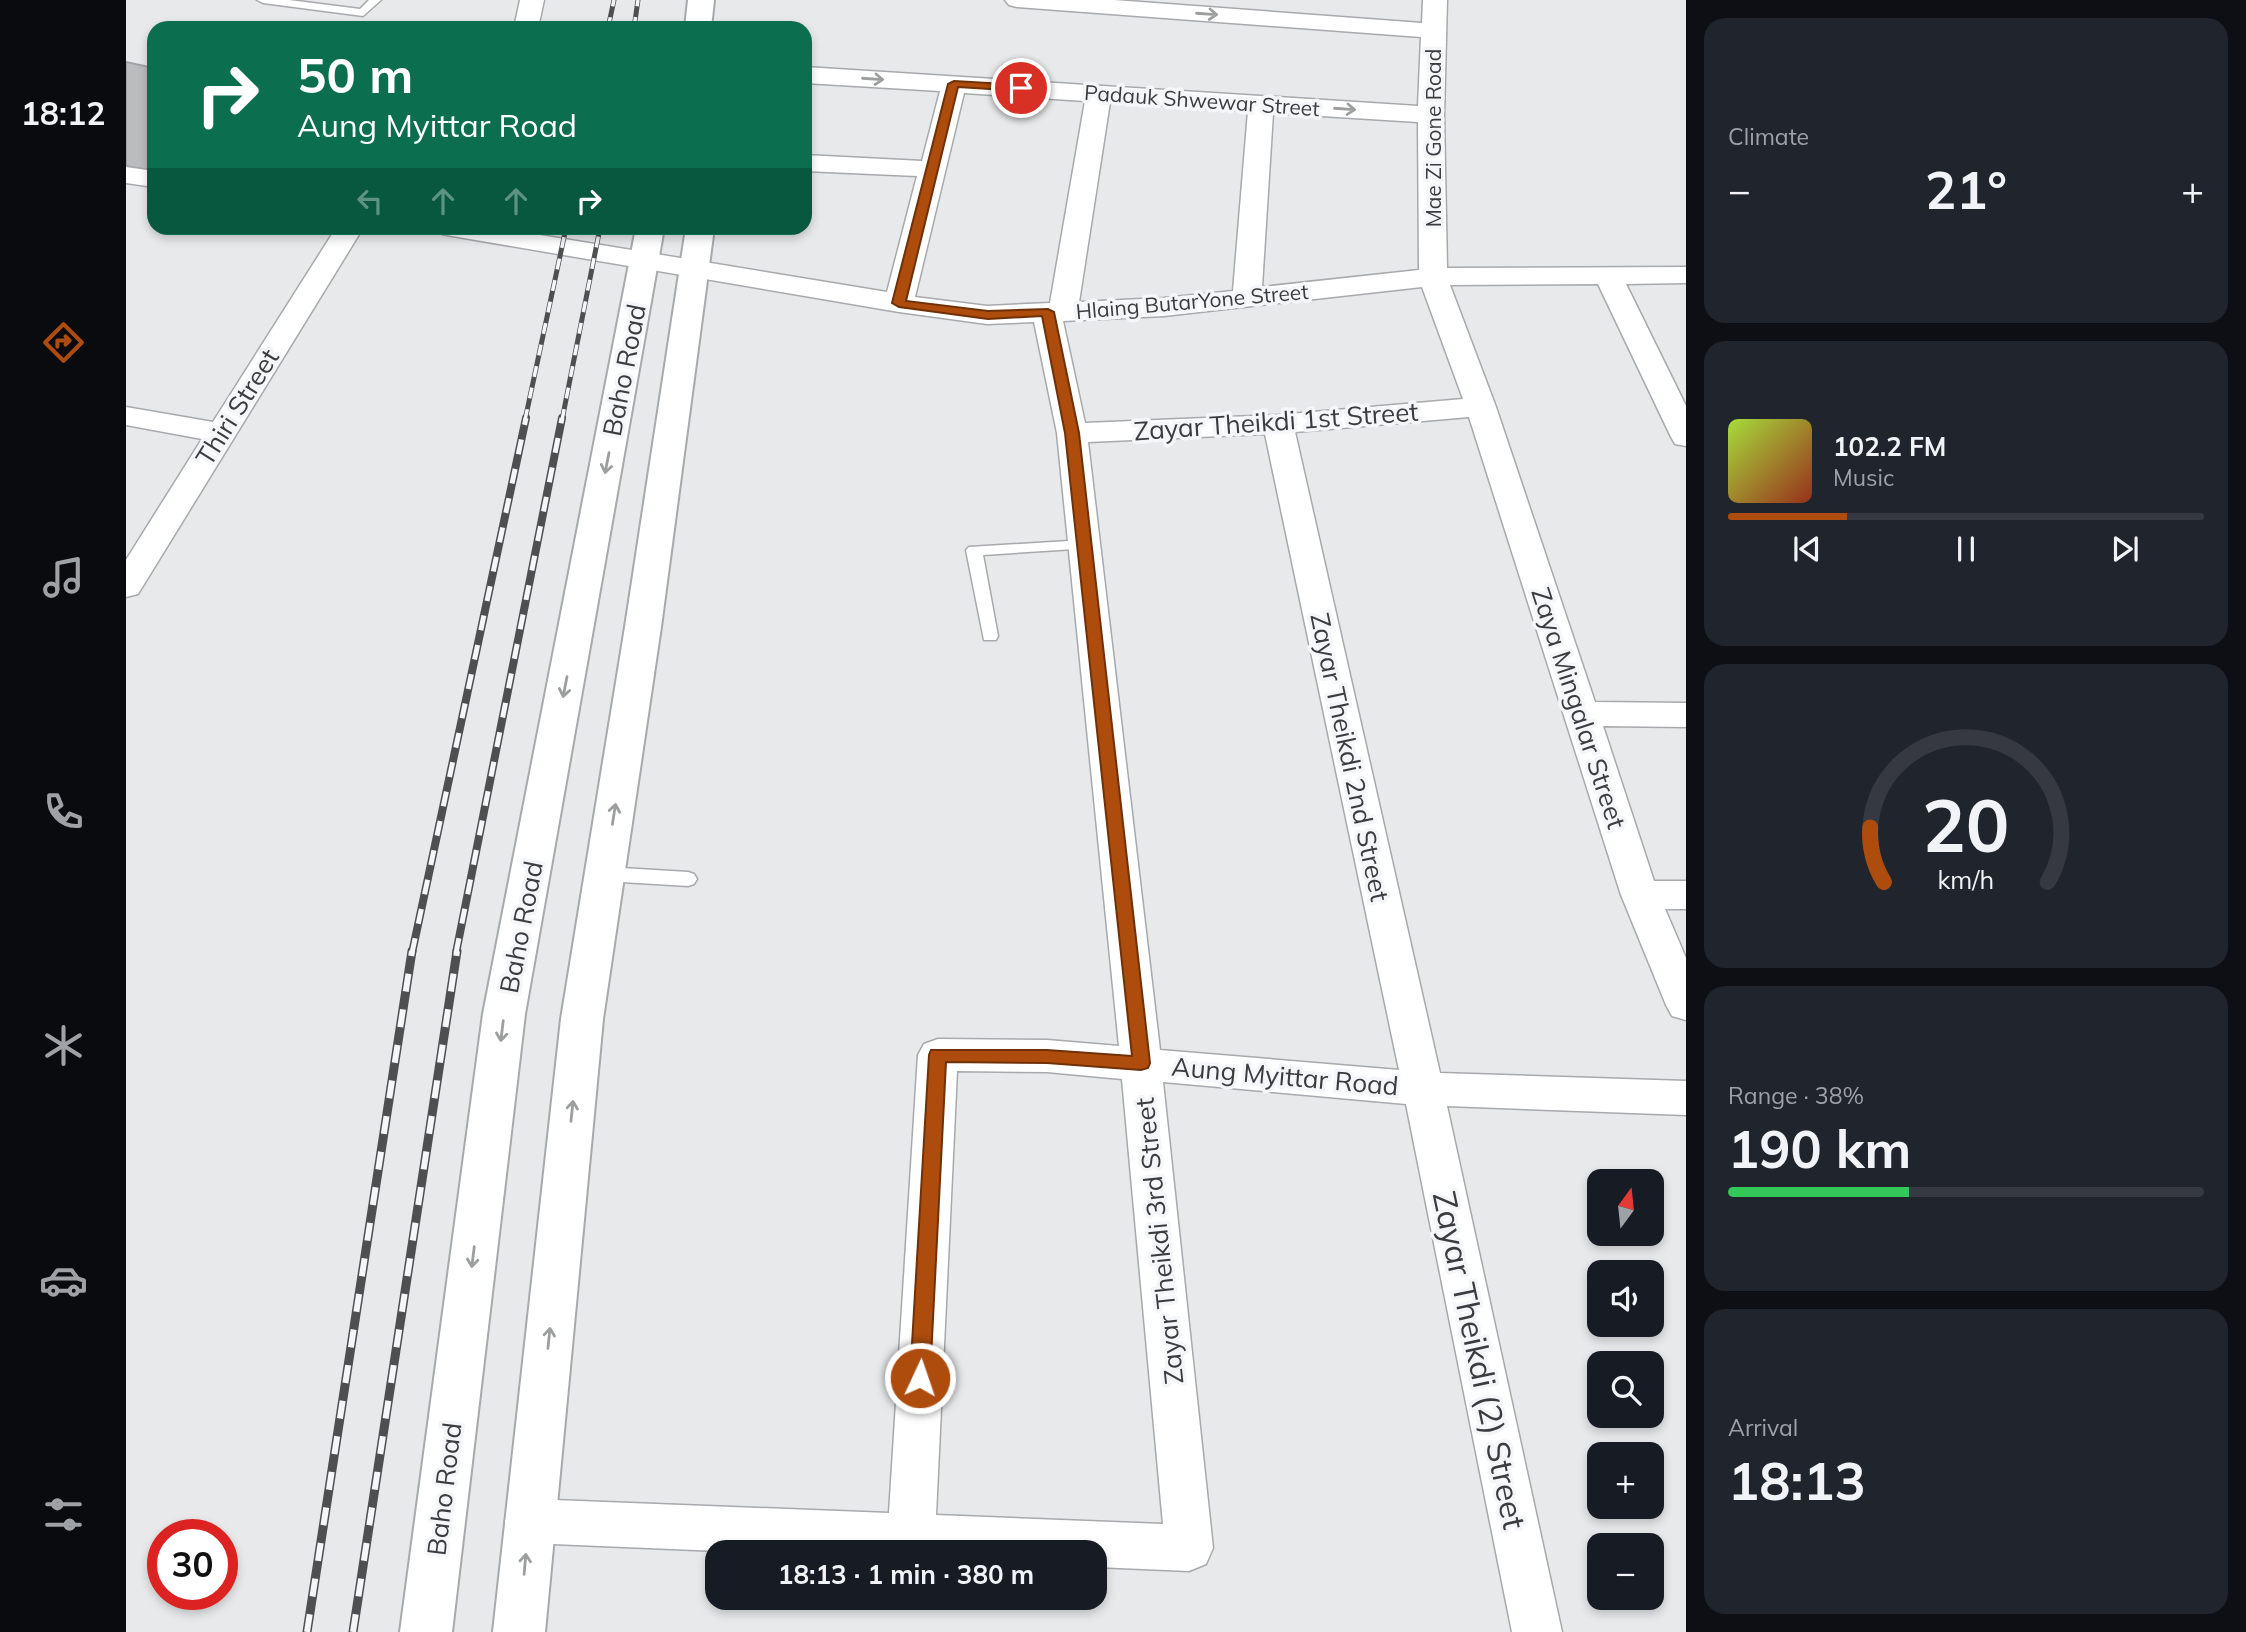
<!DOCTYPE html>
<meta charset="utf-8">
<style>
:root{--surface:#171b24;--page:#20242c;--text:#f1f3f6;--muted:#9ea1a6;--line:#363941;--accent:#ad4c0d}
body{margin:0;font-family:Mulish,sans-serif;background:var(--page);color:var(--text);height:100vh;display:flex;flex-direction:column;font-size:26px;white-space:nowrap}
*{box-sizing:border-box;margin:0}
p{font-size:23px;color:var(--muted)}
.icon{flex:none;width:38px;height:38px;fill:none;stroke:currentColor;stroke-width:2;stroke-linecap:round;stroke-linejoin:round}
.map{position:relative;flex:1;overflow:hidden}
.drawer{display:flex;flex-direction:column;gap:18px;padding:18px;background:#0d0f14;width:560px}
.drawer>*{flex:none}
.banner{position:absolute;left:21px;top:21px;width:665px;height:214px;border-radius:21px;box-shadow:0 4px 10px #0003;background:#0b6e4f;color:#fff;overflow:hidden}
.needle{width:46px;rotate:15deg}
.tools{position:absolute;left:1461px;top:1169px;display:grid;gap:14px}
.tools a{display:grid;place-items:center;width:77px;height:77px;border-radius:14px;background:var(--surface);box-shadow:0 4px 10px #0003;font-size:35px}
.speed{position:absolute;left:21px;top:1519px;display:flex;gap:14px;font-size:35px;font-weight:700;text-align:center}
.speed>*{display:grid;place-content:center;width:91px;height:91px;border-radius:50%;background:var(--surface);box-shadow:0 4px 10px #0003;line-height:1}
.speed .limit{border:10px solid #d22;background:#fff;color:#111}
.pin{position:absolute;display:grid;place-items:center;width:60px;height:60px;color:#fff;margin:-30px;border:4px solid #fff;border-radius:50%;box-shadow:0 2px 7px #0007}
.me{position:absolute;width:77px;margin:-38px;rotate:3deg;stroke-linejoin:round;filter:drop-shadow(0 0 5px #0008)}
.turn{display:flex;align-items:center;gap:24px;height:147px;padding:0 35px;font-size:32px}
.turn .icon{width:91px;height:91px;stroke-width:2.5}
.turn b{display:block;font-size:49px;line-height:60px}
.lanes{display:flex;align-items:center;height:66px;padding:0 35px;background:#0003;justify-content:center;gap:35px;direction:ltr}
.lanes .off{opacity:.35}
.big{font-size:52px;font-weight:700;line-height:1.1}
.drawer .card{flex:1;display:flex;flex-direction:column;justify-content:center;gap:10px;min-width:0;padding:0 24px;border-radius:21px;background:var(--page)}
.drawer .dial{align-items:center;gap:0}
.dial svg{height:182px;overflow:visible;fill:none;stroke:var(--line);stroke-width:7;stroke-linecap:round;text-anchor:middle}
.dial text{fill:var(--text);stroke:none}
.song{display:flex;align-items:center;gap:21px}
.cover{width:84px;height:84px;border-radius:10px;background:linear-gradient(135deg,hsl(80 70% 55%),hsl(10 70% 35%))}
.played{height:7px;border-radius:4px;background:linear-gradient(90deg,var(--accent) 25%,var(--line) 25%)}
.keys{display:flex;justify-content:space-around;direction:ltr}
.heat{display:flex;justify-content:space-between;align-items:center;font-size:38px;direction:ltr}
.charge{height:10px;border-radius:5px;background:linear-gradient(90deg,#34c759 38%,var(--line) 0)}
.trip{position:absolute;left:579px;top:1540px;width:402px;height:70px;border-radius:21px;background:var(--surface);box-shadow:0 4px 10px #0003;font-weight:700;line-height:70px;text-align:center}
main{display:flex;flex:1;min-height:0}
.tabs{display:flex;flex-direction:column;width:126px;justify-content:space-around;align-items:center;background:#090b0e;color:var(--muted)}
.tabs .icon{width:49px;height:49px}
.tabs .selected{color:var(--accent)}
.tabs b{font-size:32px;color:var(--text)}
.map>svg:first-child{display:block}
.building{fill:#babcbe;stroke:#a1a3a6;stroke-width:2}
.lines{fill:none;stroke-linecap:round;stroke-linejoin:round}
.lane-casing{stroke:#a7a9ac;stroke-width:3}
.street-casing{stroke:#a7a9ac;stroke-width:3}
.secondary-casing{stroke:#a7a9ac;stroke-width:4}
.lane{fill:#fff;fill-rule:evenodd}
.street{fill:#fff;fill-rule:evenodd}
.secondary{fill:#fff;fill-rule:evenodd}
.rail-far2-casing{stroke:#4e4f50;stroke-width:5}
.rail-far1-casing{stroke:#4e4f50;stroke-width:8}
.rail-casing{stroke:#4e4f50;stroke-width:9}
.rail-far2{stroke:#f4f6f9;stroke-width:3.5;stroke-dasharray:11;stroke-linecap:butt}
.rail-far1{stroke:#f4f6f9;stroke-width:5;stroke-dasharray:15;stroke-linecap:butt}
.rail{stroke:#f4f6f9;stroke-width:6;stroke-dasharray:18;stroke-linecap:butt}
.oneway{stroke:#9d9e9e}
.route{fill:#ad4c0d;stroke:#703108;stroke-width:2}
.labels{text-anchor:middle;dominant-baseline:central;stroke-width:7;stroke-linejoin:round;paint-order:stroke}
.far-street-label{font-size:21px;fill:#3b3c3d;stroke:#f4f6f9}
.street-label{font-size:26px;fill:#3b3c3d;stroke:#f4f6f9}
.near-street-label{font-size:32px;fill:#3b3c3d;stroke:#f4f6f9}
</style>
<main>
<nav class="tabs">
<b>18:12</b>
<svg class="icon selected" aria-label="directions" viewBox="0 0 24 24"><path d="M12 3l9 9-9 9-9-9zM9 14v-3h6M13 9l2 2-2 2"/></svg>
<svg class="icon" aria-label="music" viewBox="0 0 24 24"><path d="M9 18V5l10-2v13"/><circle cx="6" cy="18" r="3"/><circle cx="16" cy="16" r="3"/></svg>
<svg class="icon" aria-label="phone" viewBox="0 0 24 24"><path d="M5 4h4l2 5-3 2q2 4 5 5l2-3 5 2v4C11 20 4 13 5 4z"/></svg>
<svg class="icon" aria-label="climate" viewBox="0 0 24 24"><path d="M12 3v18M4 7l16 10M4 17L20 7"/></svg>
<svg class="icon" aria-label="car" viewBox="0 0 24 24"><path d="M5 17H2v-5l4-1 3-4h7l3 4 3 1v5h-3M9 17h6M6 11h13"/><circle cx="7" cy="17" r="2"/><circle cx="17" cy="17" r="2"/></svg>
<svg class="icon" aria-label="filters" viewBox="0 0 24 24"><path d="M4 7h16M4 17h16"/><circle cx="9" cy="7" r="2"/><circle cx="15" cy="17" r="2"/></svg>
</nav>
<div class="map">
<svg width="1560" height="1632" viewBox="0 0 1560 1632">
<rect width="100%" height="100%" fill="#e7e9eb"/>
<!-- building -->
<path class="building" d="M0,62L28,68V171L0,166Z"/>
<g class="lines">
<defs>
<path id="lane" d="M131,0H163L234,9L243,0H255L237,16L137,3Z
M959,540L967,545L964,548L857,555L872,636L870,640H858L840,550L843,547Z
M479,867L562,872L568,874L571,879L568,884L562,886L479,881L473,879L470,874L473,869Z"/>
<path id="street" d="M394,0H418L412,28H388Z
M879,0H988L1296,23L1297,0H1321L1318,115L1321,268L1560,267V283L1500,284L1560,406V446L1549,444L1545,437L1472,284L1324,285L1370,407L1469,702L1560,703V727L1477,726L1528,881H1560V909H1539L1560,958V1020L1546,1016L1540,1005L1495,895L1343,417L1169,432L1314,1073L1560,1081V1115L1321,1106L1436,1632H1386L1280,1104L1037,1082L1087,1548L1080,1564L1063,1571L970,1567V1552H617L403,1543L386,1537L379,1521L386,1505L403,1499L763,1513L792,1055L798,1044L812,1039L921,1040L993,1046L931,433L908,322L861,324L773,312L326,236L316,234L312,228H372L761,292L791,176L679,171V155L796,161L814,91L679,83V67L1292,106L1295,37L891,7L883,5ZM838,93L959,101L924,303L861,306L789,297ZM984,102L1122,111L1107,291L1038,298L953,302ZM1147,113L1292,122L1293,270L1136,287ZM1296,287L1337,399L1152,415L959,423L937,321L1038,316ZM1139,434L1273,1070L1034,1050L962,442ZM831,1071L921,1072L996,1079L1037,1524L810,1515Z
M0,167L28,171V187L0,183Z
M210,228H237L12,594L0,597V560L76,439L0,425V407L87,422Z"/>
<path id="secondary" d="M562,0H588L585,28H559Z
M510,228H538L399,1014L326,1632H274L357,1014Z
M560,228H588L535,627L477,1019L419,1632H367L435,1019L499,627Z"/>
</defs>
<!-- lane casing -->
<use href="#lane" class="lane-casing"/>
<!-- street casing -->
<use href="#street" class="street-casing"/>
<!-- secondary casing -->
<use href="#secondary" class="secondary-casing"/>
<!-- lane -->
<use href="#lane" class="lane"/>
<!-- street -->
<use href="#street" class="street"/>
<!-- secondary -->
<use href="#secondary" class="secondary"/>
<defs>
<path id="rail-far2" d="M482,28L488,0
M508,28L512,0
M399,420L440,228
M436,420L474,228"/>
<path id="rail-far1" d="M286,953L400,418
M330,953L436,418"/>
<path id="rail" d="M181,1632L286,951
M227,1632L331,951"/>
</defs>
<!-- rail-far2 casing -->
<use href="#rail-far2" class="rail-far2-casing"/>
<!-- rail-far1 casing -->
<use href="#rail-far1" class="rail-far1-casing"/>
<!-- rail casing -->
<use href="#rail" class="rail-casing"/>
<!-- rail-far2 -->
<use href="#rail-far2" class="rail-far2"/>
<!-- rail-far1 -->
<use href="#rail-far1" class="rail-far1"/>
<!-- rail -->
<use href="#rail" class="rail"/>
</g>
<!-- one-way arrows -->
<defs><path id="oneway-shaft" d="M-6 0H5M1.5-3L5.5 0L1.5 3" fill="none" stroke-width="1.6" stroke-linecap="round" stroke-linejoin="round" transform="scale(1.75)"/></defs>
<g class="oneway">
<use href="#oneway-shaft" transform="translate(1081 14) rotate(4)"/>
<use href="#oneway-shaft" transform="translate(747 79) rotate(4)"/>
<use href="#oneway-shaft" transform="translate(1219 109) rotate(4)"/>
<use href="#oneway-shaft" transform="translate(481 463) rotate(101)"/>
<use href="#oneway-shaft" transform="translate(439 687) rotate(101)"/>
<use href="#oneway-shaft" transform="translate(488 814) rotate(-81)"/>
<use href="#oneway-shaft" transform="translate(376 1031) rotate(97)"/>
<use href="#oneway-shaft" transform="translate(446 1111) rotate(-84)"/>
<use href="#oneway-shaft" transform="translate(347 1257) rotate(97)"/>
<use href="#oneway-shaft" transform="translate(423 1338) rotate(-84)"/>
<use href="#oneway-shaft" transform="translate(399 1564) rotate(-85)"/>
</g>
<!-- route -->
<path class="route" d="M828,81L895,85L901,88L895,91L832,87L780,301L862,311L922,309L928,312L953,433L1024,1063L1022,1068L1015,1070L921,1063L820,1062L804,1378L801,1384L794,1386L787,1384L784,1378L803,1055L805,1050H921L1006,1056L939,433L916,316L862,319L773,307L766,303L822,84Z"/>
<g class="labels">
<!-- far-street labels -->
<g class="far-street-label">
<text transform="translate(1076 100) rotate(4)">Padauk Shwewar Street</text>
<text transform="translate(1307 138) rotate(-90)">Mae Zi Gone Road</text>
<text transform="translate(1066 301) rotate(-5)">Hlaing ButarYone Street</text>
</g>
<!-- street labels -->
<g class="street-label">
<text transform="translate(498 370) rotate(-79)">Baho Road</text>
<text transform="translate(111 407) rotate(-58)">Thiri Street</text>
<text transform="translate(1150 421) rotate(-4)">Zayar Theikdi 1st Street</text>
<text transform="translate(1453 708) rotate(72)">Zaya Mingalar Street</text>
<text transform="translate(1224 757) rotate(78)">Zayar Theikdi 2nd Street</text>
<text transform="translate(395 927) rotate(-79)">Baho Road</text>
<text transform="translate(1159 1076) rotate(5)">Aung Myittar Road</text>
<text transform="translate(1033 1241) rotate(-96)">Zayar Theikdi 3rd Street</text>
<text transform="translate(318 1489) rotate(-83)">Baho Road</text>
</g>
<!-- near-street labels -->
<g class="near-street-label">
<text transform="translate(1354 1360) rotate(78)">Zayar Theikdi (2) Street</text>
</g>
</g>
</svg>
<div class="tools">
<a><svg class="needle" viewBox="-14 -14 28 28"><path d="M0-13l5 13h-10z" fill="#e53935"/><path d="M0 13l5-13h-10z" fill="#9ea1a6"/></svg></a>
<a><svg class="icon" aria-label="sound" viewBox="0 0 24 24"><path d="M4 9h4l5-4v14l-5-4H4zM17 9q2 3 0 6"/></svg></a>
<a><svg class="icon" aria-label="search" viewBox="0 0 24 24"><circle cx="10" cy="10" r="6"/><path d="M15 15l6 6"/></svg></a>
<a>+</a>
<a>−</a>
</div>
<div class="speed"><div class="limit">30</div></div>
<div class="pin" style="left:895px;top:88px;background:#d93025"><svg class="icon" aria-label="arrive" viewBox="0 0 24 24"><path d="M6 21V4h12l-3 4 3 4H6"/></svg></div>
<svg class="me" style="left:794px;top:1378px" viewBox="-20 -20 40 40"><circle r="17" fill="#ad4c0d" stroke="#fff" stroke-width="3"/><path d="M0-11L8 9 0 5-8 9z" fill="#fff"/></svg>
<div class="trip">18:13 · 1 min · 380 m</div>
<div class="banner">
<div class="turn"><svg class="icon" aria-label="right" viewBox="0 0 24 24"><path d="M7 20v-9h11M14 6l5 5-5 5"/></svg><div><b>50 m</b>Aung Myittar Road</div></div>
<div class="lanes"><svg class="icon off" aria-label="left" viewBox="0 0 24 24"><path d="M17 20v-9H6M10 6l-5 5 5 5"/></svg><svg class="icon off" aria-label="ahead" viewBox="0 0 24 24"><path d="M12 20V5M6 11l6-6 6 6"/></svg><svg class="icon off" aria-label="ahead" viewBox="0 0 24 24"><path d="M12 20V5M6 11l6-6 6 6"/></svg><svg class="icon" aria-label="right" viewBox="0 0 24 24"><path d="M7 20v-9h11M14 6l5 5-5 5"/></svg></div>
</div>
</div>
<section class="drawer">
<div class="card"><p>Climate</p>
<div class="heat"><a>−</a><b class="big">21°</b><a>+</a></div>
</div>
<div class="card">
<div class="song"><i class="cover"></i><div><b>102.2 FM</b><p>Music</p></div></div>
<div class="played"></div>
<div class="keys"><svg class="icon" aria-label="previous" viewBox="0 0 24 24"><path d="M18 5L8 12l10 7zM5 5v14"/></svg><svg class="icon" aria-label="pause" viewBox="0 0 24 24"><path d="M8 5v14M16 5v14"/></svg><svg class="icon" aria-label="next" viewBox="0 0 24 24"><path d="M6 5l10 7-10 7zM19 5v14"/></svg></div>
</div>
<div class="card dial"><svg viewBox="0 0 100 80">
<path d="M14 69A42 42 0 1 1 86 69"/>
<path d="M14 69A42 42 0 0 1 8 45" stroke="#ad4c0d"/>
<text x="50" y="56" font-size="32" font-weight="700">20</text>
<text x="50" y="72" font-size="11">km/h</text>
</svg></div>
<div class="card"><p>Range · 38%</p><b class="big">190 km</b><div class="charge"></div></div>
<div class="card"><p>Arrival</p><b class="big">18:13</b></div>
</section>
</main>
